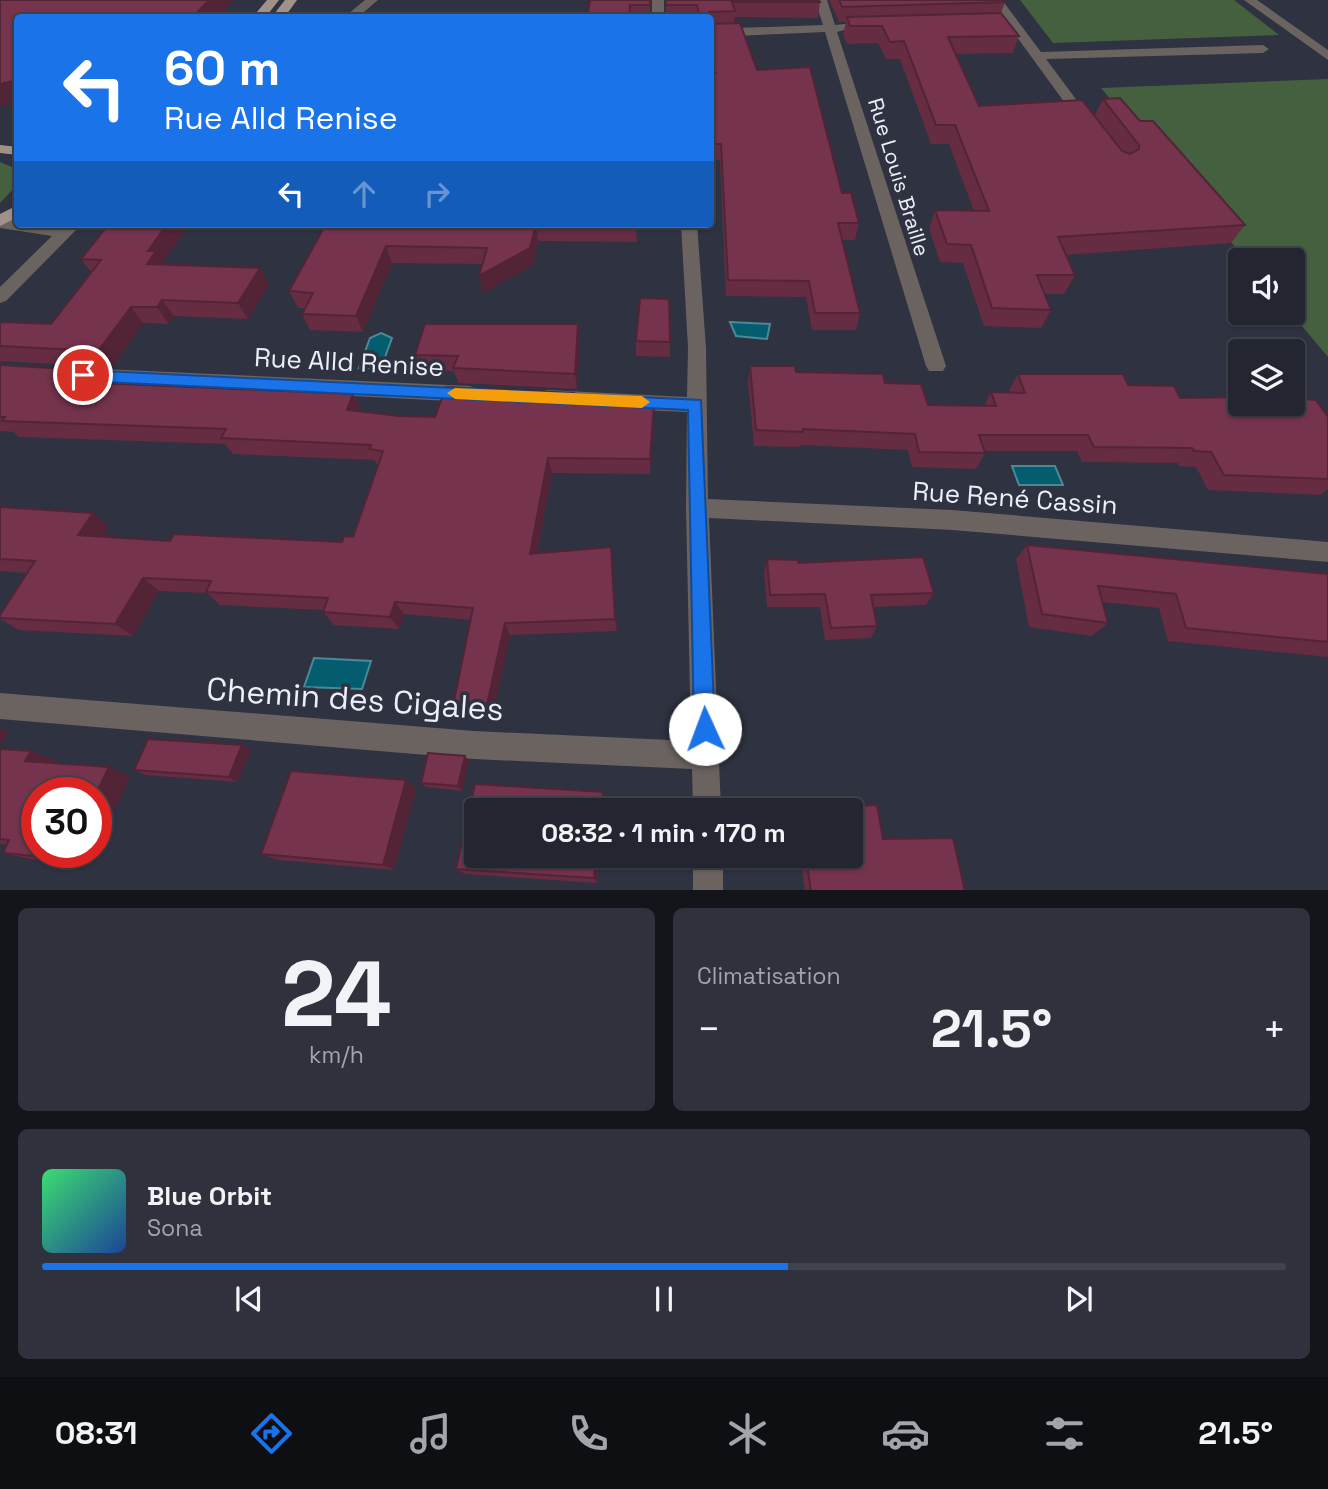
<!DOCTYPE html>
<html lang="fr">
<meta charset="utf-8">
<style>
:root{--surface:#232630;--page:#2f323c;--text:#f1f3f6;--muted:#a3a5ab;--line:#40434c;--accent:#1a73e8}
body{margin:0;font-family:"Space Grotesk",sans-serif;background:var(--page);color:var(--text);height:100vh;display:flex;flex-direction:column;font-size:26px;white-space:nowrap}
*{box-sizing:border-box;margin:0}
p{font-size:23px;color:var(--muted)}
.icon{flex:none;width:38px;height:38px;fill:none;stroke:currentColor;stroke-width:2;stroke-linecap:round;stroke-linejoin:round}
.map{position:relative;height:890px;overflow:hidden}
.panel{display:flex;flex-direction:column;gap:18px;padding:18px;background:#13151a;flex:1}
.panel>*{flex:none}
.top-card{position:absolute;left:14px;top:14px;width:700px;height:214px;border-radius:7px;box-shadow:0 2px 5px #0004,0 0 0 2px var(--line);background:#1a73e8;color:#fff;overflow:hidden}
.tools{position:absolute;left:1228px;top:248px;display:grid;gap:14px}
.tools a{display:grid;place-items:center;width:77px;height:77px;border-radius:7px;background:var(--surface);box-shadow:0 2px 5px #0004,0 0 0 2px var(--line);font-size:35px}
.speed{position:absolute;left:21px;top:777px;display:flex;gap:14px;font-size:35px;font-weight:700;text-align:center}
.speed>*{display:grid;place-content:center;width:91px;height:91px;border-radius:50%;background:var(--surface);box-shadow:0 2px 5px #0004,0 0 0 2px var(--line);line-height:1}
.speed .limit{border:10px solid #d22;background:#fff;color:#111}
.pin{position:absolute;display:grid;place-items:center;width:60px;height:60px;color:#fff;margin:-30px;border:4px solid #fff;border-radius:50%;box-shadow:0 2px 7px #0007}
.me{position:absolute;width:77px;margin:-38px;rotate:358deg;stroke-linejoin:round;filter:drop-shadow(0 0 5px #0008)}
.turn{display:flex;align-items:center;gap:24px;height:147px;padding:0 35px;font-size:32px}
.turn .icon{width:91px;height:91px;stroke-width:2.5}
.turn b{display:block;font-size:49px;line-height:60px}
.lanes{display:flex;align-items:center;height:66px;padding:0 35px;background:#0003;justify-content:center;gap:35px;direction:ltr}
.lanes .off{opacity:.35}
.big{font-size:52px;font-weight:800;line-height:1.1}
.panel .tile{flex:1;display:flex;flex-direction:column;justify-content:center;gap:10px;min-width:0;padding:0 24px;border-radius:10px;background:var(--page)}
.panel .dial{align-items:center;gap:0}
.dial b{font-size:91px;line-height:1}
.song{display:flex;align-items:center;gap:21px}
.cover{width:84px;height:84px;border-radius:10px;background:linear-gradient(135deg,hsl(140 70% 55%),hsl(220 70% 35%))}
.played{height:7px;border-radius:4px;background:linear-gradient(90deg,var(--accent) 60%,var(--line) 60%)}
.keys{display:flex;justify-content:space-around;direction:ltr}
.heat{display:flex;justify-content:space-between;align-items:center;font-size:38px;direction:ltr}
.panel .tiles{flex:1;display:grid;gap:18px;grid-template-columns:1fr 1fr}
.tile:last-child{grid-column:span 2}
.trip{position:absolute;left:464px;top:798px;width:399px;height:70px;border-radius:7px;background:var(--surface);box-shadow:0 2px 5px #0004,0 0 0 2px var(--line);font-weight:800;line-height:70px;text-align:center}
.dock{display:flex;height:112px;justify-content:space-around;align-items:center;background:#0e0f13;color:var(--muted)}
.dock .icon{width:49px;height:49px}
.dock .selected{color:var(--accent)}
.dock b{font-size:32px;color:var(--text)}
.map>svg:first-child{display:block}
.green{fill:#44603e}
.water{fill:#045d6e;stroke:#4a8997;stroke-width:2}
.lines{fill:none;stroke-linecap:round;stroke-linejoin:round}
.minor{fill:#6b635f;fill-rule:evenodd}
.major{fill:#a19289;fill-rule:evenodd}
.wall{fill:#652c42}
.shaded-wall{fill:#522436}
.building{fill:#75334d;stroke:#522436;stroke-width:2}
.route{fill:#1a73e8;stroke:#114b97;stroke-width:2}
.slow{fill:#f59e0b}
.labels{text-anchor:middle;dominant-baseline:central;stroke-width:7;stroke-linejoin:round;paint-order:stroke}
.far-street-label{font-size:21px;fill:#edeff8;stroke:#2f3240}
.street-label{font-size:26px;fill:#edeff8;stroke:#2f3240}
.near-street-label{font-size:32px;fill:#edeff8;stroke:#2f3240}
</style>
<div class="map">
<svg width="1328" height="891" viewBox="0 0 1328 891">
<rect width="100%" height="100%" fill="#2f3240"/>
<!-- green -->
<path class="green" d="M1020,0H1234L1279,35L1053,43Z
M1328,79V357L1291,313H1293V261H1247L1101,88Z
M0,162L12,167L17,176L15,187L0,203Z"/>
<!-- water -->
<path class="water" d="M730,322L770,324L767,339L736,336Z
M381,333L392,338L381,368H359L370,338Z
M1012,466H1055L1063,485H1019Z
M314,658L371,661L362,689L304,687Z"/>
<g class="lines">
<!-- minor -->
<path class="minor" d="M365,0H378L357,18H343Z
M652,0H664V18H652Z
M815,0H827L835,25L845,24L851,28L837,32L946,366L943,371H929L926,366L825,32L710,37V29L823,25Z
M990,0H1002L1041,52L1263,45L1269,49L1263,53L1046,59L1093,122L1086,126L1081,125Z
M1244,0H1257L1328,50V60Z
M0,218L18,221V224L61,227L65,224H82L6,301L0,303V287L52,236L0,228Z
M681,224H697L706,348L708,499L952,510L1328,542V562L952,530L709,518L721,810H693L692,769L474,759L0,719V693L474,731L691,741L686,508L687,412L547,406L540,403L537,398L540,393L547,390L687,397L688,348Z
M61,367L470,386L477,389L480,394L477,399L470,402L61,381L54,379L51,374L54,369Z
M693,856H723V891H693Z"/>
<!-- major -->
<path class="major" d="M267,0H279L265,18H252Z
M285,0H297L284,18H271Z
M0,145L18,147V155L0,153Z
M18,205V217L0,226V214Z"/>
</g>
<!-- wall -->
<path class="wall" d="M590,0H650V18H587Z
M666,0L820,2L818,18L735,17L734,23L757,70L842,193L859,223L855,240H842L860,313L856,330H812L806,297L726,296L720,160H710V18H666Z
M829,0H1003L1005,2L1001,13L1019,36L1013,53L956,54L979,106L1094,116L1103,99L1140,121L1245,225L1231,243L1065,255L1075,275L1064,294H1044L1051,310L1041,328L984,326L963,263L940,262L929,229L935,210L974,211L949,144H931L900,59H886L878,43L847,44L843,34L846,22H839Z
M109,224H190L163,261L165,264L260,268L269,284L248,319L174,316L169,324L143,323L112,367L0,361V322L51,324L91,272L81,259Z
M326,224H636L637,242L538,241L533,265L483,293L479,276L482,264L392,263L363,332L310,330L302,314L305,308H298L289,291Z
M669,299L670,357L636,356V341Z
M580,339L577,389L458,383L454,371L421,370L415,355Z
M0,365L84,370L96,383L353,394L361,410L360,412L399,416L435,417L574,393L575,403L654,404V420L650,474L552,473L537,553L612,561L617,631L510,635L492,719L460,717L453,706L471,620L404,614L399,629L334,625L323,612L324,610L220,605L207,593L159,591L133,636L19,630L0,619V615L28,573L0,571V507L93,513L109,527L103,537L170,541L342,542L353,537L378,465H377L374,460L233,454L225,444L19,437L14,432L0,431Z
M750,366L796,372L885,383L928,405L984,406L991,392L1010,393L1009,390L1018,374L1128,385L1180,398L1328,417V489L1321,495L1208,490L1196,467L1179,466L1178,463L1082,462L1077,451H984L985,453L976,469L912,467L908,450L800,445L799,447L754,446L748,382Z
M1027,545L1328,574V657L1168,641L1159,608L1102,602L1108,623L1092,636L1029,627L1016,559Z
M767,559L934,593L926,605L874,607L877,626L871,638L825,640L820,607H767L764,572Z
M242,745L251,750L237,782L145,775L134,770Z
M0,749L55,760L53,763L130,776L96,850V793L95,852L90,865L30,859L3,853L7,844H0Z
M469,761L462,791L426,787L421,783Z
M416,789L394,870L278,860L261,854Z
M605,800L597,883L465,874L456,869Z
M877,805L883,839L953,838L965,891H805L800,856H850V810H805L806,808Z"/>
<!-- shaded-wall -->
<path class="shaded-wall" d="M209,0H234L218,18H192Z
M18,80V102L0,106V84Z
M167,224H190L163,261L168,267L147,264L148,251Z
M536,224L538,241L533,265L483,293L479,276Z
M386,246L392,263L363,332L356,316Z
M260,268L269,284L248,319L238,303Z
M162,300L174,316L169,324L157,307Z
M131,307L143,323L112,367L98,351Z
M578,324L580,339L577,389L575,374Z
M84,370L99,386L75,382Z
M353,394L361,410L355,425L347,410Z
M654,404V420L650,474V459Z
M548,458L552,473L534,567L530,554Z
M93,513L109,527L96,549L78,535Z
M611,547L617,631L615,619Z
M143,578L159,591L133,636L115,624Z
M395,602L404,614L399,629L390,617Z
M505,623L510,635L492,719L486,709Z
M0,729L8,732L0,745Z
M242,745L251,750L237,782L229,777Z
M31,751L55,760L49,770L25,761Z
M465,756L469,761L462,791L458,786Z
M109,767L130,776L96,850V794Z
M406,780L416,789L394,870L383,865Z
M603,792L605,800L604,810H601Z
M68,852H95L90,865L65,859Z
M596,856H599L597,883L594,878Z"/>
<!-- building -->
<path class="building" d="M0,0H209L192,18H18V80L0,84Z
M590,0H650V5H630L629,18H587Z
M666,0H819L820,2H732L735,11L709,12L708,18H700L697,5H666Z
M839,0H1003L1005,2L842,7Z
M1001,13L1019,36L948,37L979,106L1082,100L1122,151L1130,154L1139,149V145L1103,99L1120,98L1140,121H1153L1245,225L1058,237L1075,275H1037L1051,310L992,308L971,245L947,244L935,210L989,211L955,125H936L904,41L890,42L882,26H850L847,17Z
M740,23L757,70L810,67L842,193H851L859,223H838L860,313H815L809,281L728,280L721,144H710V73H716L710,54V24Z
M109,224H167L148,251H156L147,264L260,268L238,303L162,300L157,307H131L98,351L0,346V322L51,324L101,260L81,259Z
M326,224H636V226L536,224L530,248L479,276L487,248L386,246L356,316L302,314L313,293L289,291Z
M640,298L669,299L670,342L636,341Z
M425,324H578L575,374L453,368L458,356L415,355Z
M0,365L84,370L75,382L353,394L347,410L399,416L435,417L446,387L574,393L573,403L654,404L650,459L548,458L530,554L611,547L615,619L505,623L486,709L453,706L473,608L395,602L390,617L323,612L328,598L206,592L211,581L143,578L115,624L0,618V615L35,561L0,559V507L93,513L78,535L170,541L174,534L342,542L344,536L353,537L383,451L369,449L371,445L221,438L226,429L2,421L5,417H0Z
M750,366H795L796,372L883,374L885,383L921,384L928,405L996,406L991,392L1025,393L1018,374H1123L1128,385L1174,386L1180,398L1241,397V404H1293V398L1316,400L1328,417V479L1224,475L1211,452L1194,451L1192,448L1094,447L1088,435H979L985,453L919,452L915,434L803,429V432L756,430Z
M1027,545L1328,574V642L1186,628L1176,594L1098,586L1108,623L1042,614Z
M923,557L934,593L871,595L877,626L831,628L825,594L770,595L767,559L798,560V563Z
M148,739L242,745L229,777L134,770Z
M0,749L31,751L25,761L109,767L96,794V793H37V852H68L65,859L3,853L9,840L0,839Z
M428,753L465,756L458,786L421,783Z
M291,771L406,780L383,865L261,854Z
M475,784L603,792L601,810H476V856H596L594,878L456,869Z
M877,805L883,839L953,838L965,891H811L806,856H850V810H807L806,808Z"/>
<!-- route -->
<path class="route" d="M83,370L701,400L715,729L712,736L705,739L697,736L694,729L688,410L83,381L75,375Z"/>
<!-- slow -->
<path class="slow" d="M455,388L642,396L650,402L642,408L455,399L447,393Z"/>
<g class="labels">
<!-- far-street labels -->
<g class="far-street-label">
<text transform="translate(899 177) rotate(73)">Rue Louis Braille</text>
</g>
<!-- street labels -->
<g class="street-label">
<text transform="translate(349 362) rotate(3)">Rue Alld Renise</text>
<text transform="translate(1015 498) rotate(4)">Rue René Cassin</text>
</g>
<!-- near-street labels -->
<g class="near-street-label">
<text transform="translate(355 699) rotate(4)">Chemin des Cigales</text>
</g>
</g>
</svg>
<div class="tools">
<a><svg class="icon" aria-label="sound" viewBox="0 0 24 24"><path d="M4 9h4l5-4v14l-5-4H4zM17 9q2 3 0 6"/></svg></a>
<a><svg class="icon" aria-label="layers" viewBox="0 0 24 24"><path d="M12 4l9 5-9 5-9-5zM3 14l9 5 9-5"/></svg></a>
</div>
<div class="speed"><div class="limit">30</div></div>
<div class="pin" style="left:83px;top:375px;background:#d93025"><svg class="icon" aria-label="arrive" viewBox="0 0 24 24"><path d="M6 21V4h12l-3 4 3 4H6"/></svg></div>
<svg class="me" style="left:705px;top:729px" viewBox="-20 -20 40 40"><circle r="19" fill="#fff"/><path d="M0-13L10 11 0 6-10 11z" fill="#1a73e8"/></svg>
<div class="trip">08:32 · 1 min · 170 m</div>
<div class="top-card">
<div class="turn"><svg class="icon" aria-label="left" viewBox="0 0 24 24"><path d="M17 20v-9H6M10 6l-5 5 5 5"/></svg><div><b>60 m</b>Rue Alld Renise</div></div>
<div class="lanes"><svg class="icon" aria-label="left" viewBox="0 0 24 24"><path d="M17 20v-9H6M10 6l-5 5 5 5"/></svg><svg class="icon off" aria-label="ahead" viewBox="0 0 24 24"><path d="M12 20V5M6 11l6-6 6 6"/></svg><svg class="icon off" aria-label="right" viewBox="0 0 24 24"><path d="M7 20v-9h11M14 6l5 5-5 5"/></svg></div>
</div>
</div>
<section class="panel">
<div class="tiles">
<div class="tile dial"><b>24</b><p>km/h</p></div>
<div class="tile"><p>Climatisation</p>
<div class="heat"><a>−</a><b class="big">21.5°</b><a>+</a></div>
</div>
<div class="tile">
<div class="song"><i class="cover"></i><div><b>Blue Orbit</b><p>Sona</p></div></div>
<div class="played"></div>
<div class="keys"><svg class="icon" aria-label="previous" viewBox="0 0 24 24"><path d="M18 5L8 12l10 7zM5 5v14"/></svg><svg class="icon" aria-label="pause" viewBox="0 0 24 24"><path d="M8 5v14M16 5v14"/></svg><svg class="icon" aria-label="next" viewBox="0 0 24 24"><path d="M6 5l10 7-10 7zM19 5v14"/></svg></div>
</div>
</div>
</section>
<nav class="dock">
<b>08:31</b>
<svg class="icon selected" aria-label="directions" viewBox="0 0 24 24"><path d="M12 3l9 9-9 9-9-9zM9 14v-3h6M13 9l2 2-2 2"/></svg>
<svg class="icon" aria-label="music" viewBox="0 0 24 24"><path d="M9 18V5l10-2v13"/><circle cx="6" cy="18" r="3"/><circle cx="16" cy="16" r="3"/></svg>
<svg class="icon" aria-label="phone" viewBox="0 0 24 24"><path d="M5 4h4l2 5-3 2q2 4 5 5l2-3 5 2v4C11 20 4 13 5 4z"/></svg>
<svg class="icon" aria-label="climate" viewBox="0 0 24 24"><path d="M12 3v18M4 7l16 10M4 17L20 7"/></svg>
<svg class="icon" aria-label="car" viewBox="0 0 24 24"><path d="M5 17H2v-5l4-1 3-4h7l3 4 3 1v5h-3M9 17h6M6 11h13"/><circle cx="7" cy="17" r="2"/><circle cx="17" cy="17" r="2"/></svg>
<svg class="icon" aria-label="filters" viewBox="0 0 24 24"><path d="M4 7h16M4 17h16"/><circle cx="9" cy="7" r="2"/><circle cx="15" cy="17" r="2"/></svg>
<b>21.5°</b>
</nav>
